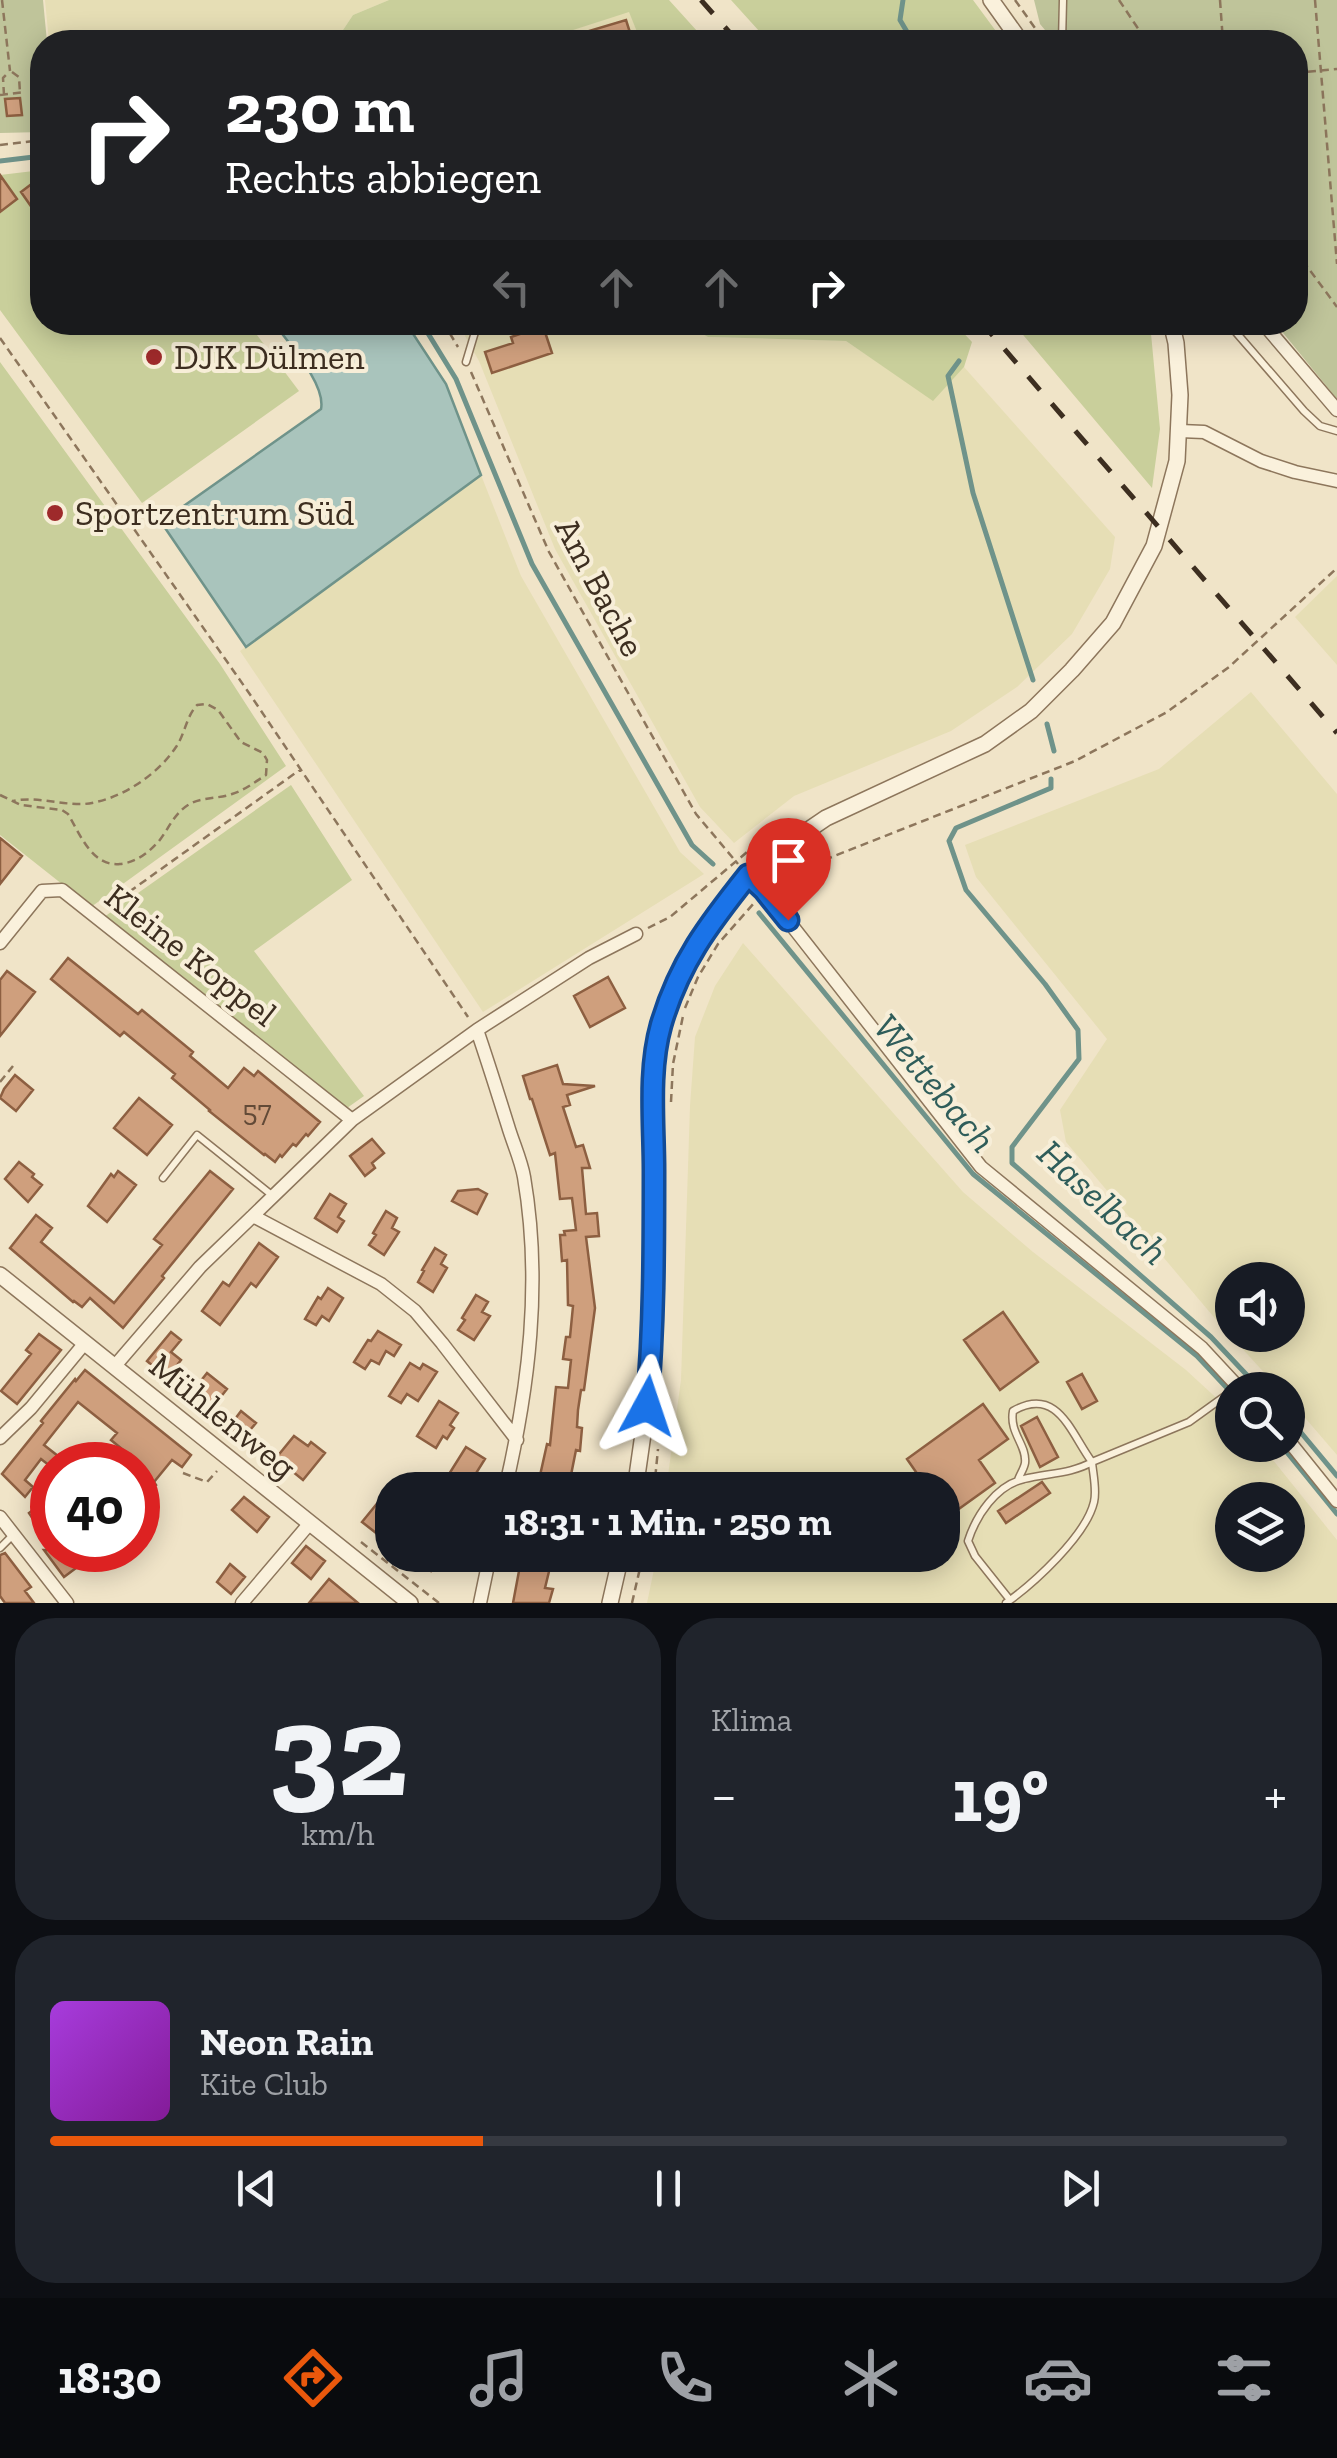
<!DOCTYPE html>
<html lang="de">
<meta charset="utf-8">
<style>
:root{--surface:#171b24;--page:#20242c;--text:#f1f3f6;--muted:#9ea1a6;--line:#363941;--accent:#ea580c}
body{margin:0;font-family:"Zilla Slab",serif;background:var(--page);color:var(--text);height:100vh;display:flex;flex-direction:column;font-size:38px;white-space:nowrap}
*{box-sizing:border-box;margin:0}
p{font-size:32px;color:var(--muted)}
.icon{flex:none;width:55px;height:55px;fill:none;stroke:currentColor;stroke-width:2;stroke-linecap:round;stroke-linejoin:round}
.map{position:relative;height:1603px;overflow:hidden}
.side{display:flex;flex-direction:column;gap:15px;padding:15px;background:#0d0f14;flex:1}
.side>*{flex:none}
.guide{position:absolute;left:30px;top:30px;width:1278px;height:305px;border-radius:40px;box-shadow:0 5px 25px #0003;background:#202124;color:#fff;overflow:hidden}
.tools{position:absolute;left:1215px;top:1262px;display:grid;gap:20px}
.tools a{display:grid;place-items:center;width:90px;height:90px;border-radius:50%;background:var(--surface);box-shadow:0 5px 25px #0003;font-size:50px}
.speed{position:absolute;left:30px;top:1442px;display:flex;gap:20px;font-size:50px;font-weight:700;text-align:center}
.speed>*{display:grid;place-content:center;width:130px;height:130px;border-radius:50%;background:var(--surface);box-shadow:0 5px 25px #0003;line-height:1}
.speed .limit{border:15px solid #d22;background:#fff;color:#111}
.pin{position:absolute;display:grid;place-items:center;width:85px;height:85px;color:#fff;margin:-102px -42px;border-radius:50% 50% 50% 0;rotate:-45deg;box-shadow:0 0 10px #0007}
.pin .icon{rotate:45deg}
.me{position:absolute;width:110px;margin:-55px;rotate:5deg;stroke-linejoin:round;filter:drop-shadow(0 0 8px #0008)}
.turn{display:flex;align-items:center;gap:35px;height:210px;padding:0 30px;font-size:45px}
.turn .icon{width:130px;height:130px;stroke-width:2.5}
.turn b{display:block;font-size:70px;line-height:85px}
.lanes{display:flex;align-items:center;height:95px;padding:0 30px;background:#0003;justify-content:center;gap:50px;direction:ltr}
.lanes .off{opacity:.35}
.big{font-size:75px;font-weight:800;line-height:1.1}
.side .card{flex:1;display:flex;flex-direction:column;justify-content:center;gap:15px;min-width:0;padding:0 35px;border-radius:40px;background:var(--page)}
.side .dial{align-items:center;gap:0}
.dial b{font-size:130px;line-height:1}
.song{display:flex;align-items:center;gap:30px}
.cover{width:120px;height:120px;border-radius:15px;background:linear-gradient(135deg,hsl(280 70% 55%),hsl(290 70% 35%))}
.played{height:10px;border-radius:5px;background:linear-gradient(90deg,var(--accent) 35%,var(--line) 35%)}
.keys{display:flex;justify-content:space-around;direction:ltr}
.heat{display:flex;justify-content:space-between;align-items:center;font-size:55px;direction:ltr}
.side .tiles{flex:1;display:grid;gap:15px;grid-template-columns:1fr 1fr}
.card:last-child{grid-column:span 2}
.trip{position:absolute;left:375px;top:1472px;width:585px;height:100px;border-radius:40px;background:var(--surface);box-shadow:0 5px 25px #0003;font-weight:800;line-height:100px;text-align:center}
.menu{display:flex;height:160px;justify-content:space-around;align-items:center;background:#090b0e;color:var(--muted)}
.menu .icon{width:70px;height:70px}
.menu .selected{color:var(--accent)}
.menu b{font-size:45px;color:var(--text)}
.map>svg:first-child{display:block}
.farmland{fill:#e6deb5;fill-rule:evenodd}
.green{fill:#c9cf9b}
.cemetery{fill:#bfc49a}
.water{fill:#a9c4bc;stroke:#6f938a;stroke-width:2.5}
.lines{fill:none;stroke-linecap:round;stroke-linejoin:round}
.stream{stroke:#6f938a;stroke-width:5}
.building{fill:#cf9f7d;stroke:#8d5f41;stroke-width:2.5}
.service-casing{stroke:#8d765c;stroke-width:9}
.minor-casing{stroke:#8d765c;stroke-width:15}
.tertiary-casing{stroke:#8d765c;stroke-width:18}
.path{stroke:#8d765c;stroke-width:2.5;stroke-dasharray:8 5;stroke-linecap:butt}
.service{stroke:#faf1dc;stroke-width:6}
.minor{stroke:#faf1dc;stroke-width:12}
.tertiary{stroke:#faf1dc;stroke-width:15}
.rail{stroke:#3d2e20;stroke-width:5;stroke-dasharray:18 18;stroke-linecap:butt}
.route-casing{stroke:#114b97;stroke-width:25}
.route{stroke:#1a73e8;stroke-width:18}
.poi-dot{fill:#9e2a2b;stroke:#f7eed8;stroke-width:4}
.labels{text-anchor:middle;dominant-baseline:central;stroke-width:8;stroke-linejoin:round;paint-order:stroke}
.number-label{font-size:30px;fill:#624a37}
.poi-label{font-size:35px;fill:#3d2e20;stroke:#f7eed8;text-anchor:start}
.street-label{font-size:35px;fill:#3d2e20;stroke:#f7eed8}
.water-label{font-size:38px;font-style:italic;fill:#2f5d5a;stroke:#f7eed8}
</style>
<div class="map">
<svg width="1337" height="1603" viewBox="0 0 1337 1603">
<rect width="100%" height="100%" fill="#f0e4c8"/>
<!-- farmland -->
<path class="farmland" d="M45,0H389L353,15L335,42H49Z
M629,11L641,42H536Z
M683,322L708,337L846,341L933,400L964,367L1115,537L1110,569L1072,634L1017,687L951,731L794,796L734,843L700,807L555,549L479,361L465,336L469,323Z
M481,475L521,576L680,852L704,874L483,1012L240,651Z
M1337,576V665L1295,617Z
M1251,692L1337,794V1455L1288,1398V1390H1280L1218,1322L1066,1142L1060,1110L1107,1039L976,877L965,845L1159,769ZM1233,1280H1288V1335H1232Z
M743,943L963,1192L1033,1252L1186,1370L1224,1405L1232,1414V1445H1261L1337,1540V1603H647L657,1555H942V1490H666L681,1380L690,1106L695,1037L715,986ZM1232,1500H1288V1555H1232Z"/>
<!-- green -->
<path class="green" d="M389,0H669L707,42H641L629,12L536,42H335L353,15Z
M731,0H973L1004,42H769Z
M42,170V322L248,323L299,391L142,503L0,310V175Z
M683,323H954L972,342L964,367L933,401L846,341L708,337Z
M1013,323H1150L1160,429L1152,488Z
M0,362L220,664L286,766L91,907L0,835Z
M291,785L352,880L254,951L364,1096L347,1108L104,917Z"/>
<!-- cemetery -->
<path class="cemetery" d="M0,0H43L47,42H42V132L0,133Z
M1034,0H1337V399L1275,323L1295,322V42H1055L1040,24Z"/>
<!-- water -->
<path class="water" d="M274,323H406L446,384L481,475L246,647L161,522L321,409C326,384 289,344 274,323Z"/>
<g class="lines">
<!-- stream -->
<path class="stream" d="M903,0L900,20L913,42
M0,161L42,156
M421,322L456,379L532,564L692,845L713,864
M959,361L948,376L973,493L1033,680
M1047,724L1054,751
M1051,779V788L956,828L949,841L966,890L1045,984L1078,1030L1079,1059L1012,1147V1163L1211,1337L1261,1390
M759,913L973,1174L1197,1356L1226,1387
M1288,1417L1337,1476
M1281,1445L1337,1514"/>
</g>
<!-- building -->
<path class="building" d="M626,20L633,42H563L562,39Z
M20,98L22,115L7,116L5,99Z
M0,175L17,199L0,212Z
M42,176V222L21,192Z
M543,326L552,353L492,373L485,352L513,343L511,337Z
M0,838L22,856L0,884Z
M68,958L138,1014L142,1010L193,1052L190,1056L228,1088L244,1068L254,1076L258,1071L320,1122L308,1136L306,1134L296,1146L293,1144L282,1157L280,1155L275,1162L265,1154L264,1155L209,1111L210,1110L172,1078L175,1074L124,1032L120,1036L51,979Z
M7,971L35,992L0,1036V980Z
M608,977L625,1008L590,1027L574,996Z
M557,1065L563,1084L595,1086L567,1095L570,1105L563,1107L576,1147L583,1145L590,1168H582L586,1214L597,1213L599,1236L586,1237L595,1308L584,1390H581L578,1410L577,1427L582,1428L580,1451L576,1450L568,1490H551L552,1483L539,1480L547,1444L550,1445L556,1387L568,1388L571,1360L563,1359L566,1337H570L573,1306L568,1305L567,1260L562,1261L560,1235H565L564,1231L576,1230L572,1198L560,1199L555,1153L550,1155L532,1099H530L523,1076Z
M15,1075L33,1090L16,1111L0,1098L4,1089Z
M139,1098L172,1125L147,1155L114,1128Z
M372,1139L384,1153L372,1163L375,1168L365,1176L350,1156Z
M19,1162L34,1174L32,1177L42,1185L28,1202L5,1179Z
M118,1171L136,1185L107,1222L88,1206L111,1174L114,1177Z
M210,1171L233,1189L162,1276L164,1278L123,1328L90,1298L82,1307L74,1301L73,1302L10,1248L36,1215L52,1228L41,1242L114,1303L162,1245L154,1239Z
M478,1189L487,1194L477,1214L452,1201L458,1191Z
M330,1194L346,1204L338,1217L344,1221L337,1232L315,1218Z
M386,1211L397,1218L392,1228L399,1232L384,1255L369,1245L376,1235L373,1233Z
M259,1243L278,1257L256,1287L251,1283L220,1325L202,1311L223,1282L229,1286Z
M435,1248L446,1255L441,1264L447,1268L433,1292L418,1282L424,1271L422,1270Z
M328,1288L343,1298L329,1321L322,1316L316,1325L305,1319L318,1297L321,1299Z
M476,1295L488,1302L482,1312L490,1316L474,1340L458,1330L465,1320L462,1318Z
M1003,1312L1038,1362L1000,1390L964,1340Z
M378,1331L401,1345L394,1356L386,1351L379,1364L371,1360L365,1369L354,1362L368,1340L371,1341Z
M171,1332L181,1340L171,1352L181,1360L167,1378L147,1361Z
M39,1334L61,1350L17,1404L1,1391L31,1354L26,1350Z
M410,1363L420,1369L423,1364L437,1372L418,1401L407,1394L401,1403L389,1396Z
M85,1370L191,1455L182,1467L172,1460L154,1482L156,1485L138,1499V1462L111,1440L117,1433L78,1402L44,1445L58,1456L50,1466L41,1459L25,1480L33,1487L25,1497L2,1474L43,1423L41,1421L75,1379L76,1381Z
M207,1373L227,1389L212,1408L192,1392Z
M1082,1374L1097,1401L1082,1409L1067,1382Z
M439,1401L458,1413L450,1425L454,1428L447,1439L443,1436L436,1448L417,1436Z
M983,1404L1008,1439L979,1460L995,1483L942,1521V1490H909L903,1482L916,1472L907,1459Z
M241,1411L256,1423L243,1438L229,1427Z
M1037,1417L1058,1457L1040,1467L1021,1426Z
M294,1436L308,1446L311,1442L325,1453L303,1480L276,1458Z
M466,1447L485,1459L470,1483L466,1480L459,1490H439Z
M1042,1482L1050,1493L1006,1523L998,1511Z
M52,1492V1547L29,1513L37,1507L35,1505Z
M384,1495L392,1502V1532L385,1540L362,1522Z
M244,1497L269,1517L257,1532L232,1510Z
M306,1546L325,1561L311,1579L292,1563Z
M44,1550H75L84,1562L64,1577Z
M5,1553L31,1587L25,1591L34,1603H5L0,1596V1555Z
M411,1555H444L431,1571Z
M522,1555H553L545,1588L553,1589L549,1603H513Z
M230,1564L245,1577L231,1594L217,1582Z
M329,1579L358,1603H309Z"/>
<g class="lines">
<defs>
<path id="service" d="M1062,42L1063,0
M1227,322L1304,411L1320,426L1337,431
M466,362L478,322
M163,1178L197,1135L273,1196
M0,1548L13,1535
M1010,1600L975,1556L968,1541C976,1516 996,1485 1024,1479C1047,1473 1071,1474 1092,1462C1071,1434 1058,1385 1013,1411C1009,1433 1027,1445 1025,1463C1024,1469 1020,1474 1018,1480
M1006,1603C1033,1584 1086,1536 1094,1502C1097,1490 1093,1474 1092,1462L1189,1422L1232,1391"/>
<path id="minor" d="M1262,322L1337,410
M1180,431L1204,432L1261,461L1295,472L1337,481
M749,875L764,890L981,1167L1202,1348L1241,1390
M0,943L42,891L62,890L352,1120
M477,1030C488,1062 498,1094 508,1126C513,1143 521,1160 524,1177C542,1282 529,1387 505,1490
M253,1216L381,1284L415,1311L442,1343L517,1440
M114,1367L200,1267L352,1120L477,1030L589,958L636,934
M0,1438L31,1408L84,1344
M1288,1440L1337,1501
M0,1517L67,1603
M242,1603L310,1523
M480,1603L490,1555"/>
<path id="tertiary" d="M991,0L1021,42
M0,1275L410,1603
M635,1490L647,1406L653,1334L654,1075L660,1030L675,985L693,948L718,912L749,875L773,854L826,818L985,744L1031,711L1072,670L1113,623L1154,546L1177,461L1180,395L1176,343L1171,322
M610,1603L621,1555"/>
</defs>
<!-- service casing -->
<use href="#service" class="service-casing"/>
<!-- minor casing -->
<use href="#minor" class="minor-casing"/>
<!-- tertiary casing -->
<use href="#tertiary" class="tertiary-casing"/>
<!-- path -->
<path class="path" d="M2,0L10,71
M1015,0L1045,42
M1119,0L1147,42
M1220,0L1223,42
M1315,0L1337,264
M12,72L19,77L20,93
M1295,73L1337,69
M0,95L24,92
M4,95L3,78L9,72
M0,145L42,140
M1295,250L1337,307
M443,322L458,347
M0,338L249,693L468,1017
M471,372L549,552L696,814L738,864
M0,795L21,805L62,810L68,814C80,834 92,867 120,864C137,862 148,853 159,841C169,828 174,814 188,805C200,797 218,799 232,794C245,790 255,782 266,775L267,760L263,753L241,742L218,710L207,704L197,705C186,717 185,734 176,747C157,776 118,801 84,804C60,805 37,796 13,801
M776,879L1075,761L1167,712L1229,667L1337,568
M108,907L301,769
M648,928L670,917L772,831L781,828
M685,1008L698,977L718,944L754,903
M0,1082L13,1066
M671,1102L673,1064L683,1016
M183,1473L207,1482L217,1471
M654,1490L658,1449
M361,1542L439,1603
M632,1603L643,1555"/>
<!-- service -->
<use href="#service" class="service"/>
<!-- minor -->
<use href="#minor" class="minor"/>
<!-- tertiary -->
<use href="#tertiary" class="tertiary"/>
<!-- rail -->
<path class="rail" d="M701,0L738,42
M981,322L1337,733"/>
</g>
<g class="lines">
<defs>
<path id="route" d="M647,1406C654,1327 654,1248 654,1170C654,1123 648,1071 661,1025C679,963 709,924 748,875L764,890L788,920"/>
</defs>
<!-- route casing -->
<use href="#route" class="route-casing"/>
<!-- route -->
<use href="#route" class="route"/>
</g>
<!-- markers -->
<g class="poi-dot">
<circle cx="154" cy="357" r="10"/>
<circle cx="55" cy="513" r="10"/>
</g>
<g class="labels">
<!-- number labels -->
<g class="number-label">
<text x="257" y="1111">57</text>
</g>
<!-- poi labels -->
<g class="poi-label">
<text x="174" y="357">DJK Dülmen</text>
<text x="75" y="513">Sportzentrum Süd</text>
</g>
<!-- street labels -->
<g class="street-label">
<text transform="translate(600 587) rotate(62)">Am Bache</text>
<text transform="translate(191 955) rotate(38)">Kleine Koppel</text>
<text transform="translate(223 1416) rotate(39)">Mühlenweg</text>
</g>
<!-- water labels -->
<g class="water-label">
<text transform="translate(935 1083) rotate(50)">Wettebach</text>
<text transform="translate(1103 1202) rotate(43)">Haselbach</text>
</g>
</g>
</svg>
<div class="tools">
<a><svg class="icon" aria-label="sound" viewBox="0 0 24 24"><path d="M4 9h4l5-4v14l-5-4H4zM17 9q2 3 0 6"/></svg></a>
<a><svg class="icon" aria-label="search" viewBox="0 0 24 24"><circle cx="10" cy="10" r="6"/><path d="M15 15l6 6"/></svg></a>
<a><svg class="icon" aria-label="layers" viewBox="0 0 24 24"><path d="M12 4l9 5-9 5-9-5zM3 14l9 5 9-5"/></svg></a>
</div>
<div class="speed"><div class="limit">40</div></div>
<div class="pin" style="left:788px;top:920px;background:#d93025"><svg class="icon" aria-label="arrive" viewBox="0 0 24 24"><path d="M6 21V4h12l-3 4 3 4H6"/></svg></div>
<svg class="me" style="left:647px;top:1406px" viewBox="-20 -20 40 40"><path d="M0-17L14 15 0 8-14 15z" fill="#1a73e8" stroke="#fff" stroke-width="4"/></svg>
<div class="trip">18:31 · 1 Min. · 250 m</div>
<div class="guide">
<div class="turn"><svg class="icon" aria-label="right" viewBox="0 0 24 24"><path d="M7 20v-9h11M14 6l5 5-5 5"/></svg><div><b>230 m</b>Rechts abbiegen</div></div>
<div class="lanes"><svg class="icon off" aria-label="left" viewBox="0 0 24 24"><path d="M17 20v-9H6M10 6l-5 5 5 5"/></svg><svg class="icon off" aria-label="ahead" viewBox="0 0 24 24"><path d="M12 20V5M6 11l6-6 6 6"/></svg><svg class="icon off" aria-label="ahead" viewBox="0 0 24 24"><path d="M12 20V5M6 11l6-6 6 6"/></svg><svg class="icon" aria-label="right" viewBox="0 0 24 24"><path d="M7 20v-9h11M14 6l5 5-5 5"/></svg></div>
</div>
</div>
<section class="side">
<div class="tiles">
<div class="card dial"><b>32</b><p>km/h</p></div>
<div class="card"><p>Klima</p>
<div class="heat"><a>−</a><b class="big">19°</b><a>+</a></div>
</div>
<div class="card">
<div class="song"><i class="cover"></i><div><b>Neon Rain</b><p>Kite Club</p></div></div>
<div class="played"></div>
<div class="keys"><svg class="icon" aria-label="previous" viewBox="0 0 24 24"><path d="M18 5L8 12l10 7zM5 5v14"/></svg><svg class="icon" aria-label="pause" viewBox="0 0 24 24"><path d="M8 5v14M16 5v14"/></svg><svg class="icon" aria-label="next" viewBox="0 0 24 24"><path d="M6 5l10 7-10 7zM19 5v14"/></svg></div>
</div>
</div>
</section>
<nav class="menu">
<b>18:30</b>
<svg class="icon selected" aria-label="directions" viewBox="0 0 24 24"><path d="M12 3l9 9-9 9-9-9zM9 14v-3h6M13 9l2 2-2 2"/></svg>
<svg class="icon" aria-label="music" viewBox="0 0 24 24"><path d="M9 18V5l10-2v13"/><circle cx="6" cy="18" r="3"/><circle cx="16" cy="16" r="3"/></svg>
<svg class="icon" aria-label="phone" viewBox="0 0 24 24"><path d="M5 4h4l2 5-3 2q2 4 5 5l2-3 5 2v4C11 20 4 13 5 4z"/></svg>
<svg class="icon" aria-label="climate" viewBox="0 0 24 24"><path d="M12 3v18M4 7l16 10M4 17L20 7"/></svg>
<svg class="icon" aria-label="car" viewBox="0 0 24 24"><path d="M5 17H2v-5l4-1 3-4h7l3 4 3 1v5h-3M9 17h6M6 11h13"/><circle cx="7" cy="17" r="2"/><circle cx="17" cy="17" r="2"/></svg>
<svg class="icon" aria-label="filters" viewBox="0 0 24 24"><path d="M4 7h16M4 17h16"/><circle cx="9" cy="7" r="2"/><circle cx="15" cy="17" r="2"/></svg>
</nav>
